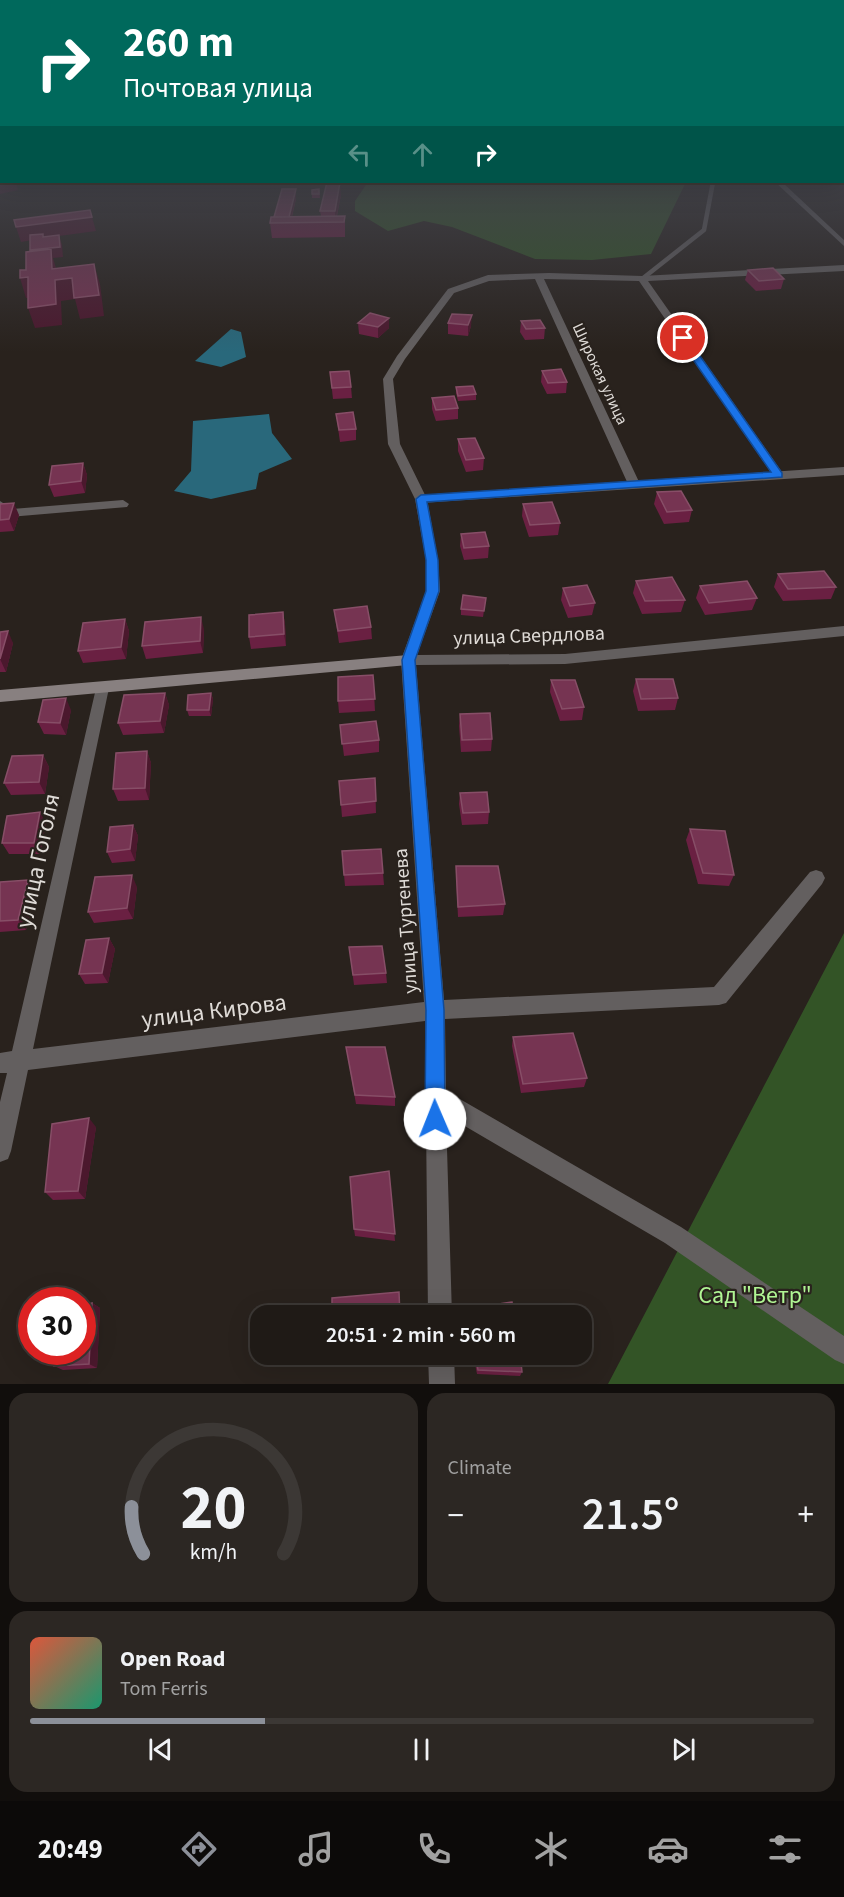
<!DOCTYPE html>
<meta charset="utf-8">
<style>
:root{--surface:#1f1a16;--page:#2c2723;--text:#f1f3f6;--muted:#a1a1a1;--line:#3c3835;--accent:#8c9099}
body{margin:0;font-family:"Source Sans 3",sans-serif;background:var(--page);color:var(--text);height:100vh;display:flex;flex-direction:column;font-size:22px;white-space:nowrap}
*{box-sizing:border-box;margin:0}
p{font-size:20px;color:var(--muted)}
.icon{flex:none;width:33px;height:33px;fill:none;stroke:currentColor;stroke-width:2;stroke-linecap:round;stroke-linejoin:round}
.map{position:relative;height:1384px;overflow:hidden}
.details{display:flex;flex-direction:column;gap:9px;padding:9px;background:#110e0c;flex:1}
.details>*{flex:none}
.hud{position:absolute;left:0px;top:0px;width:844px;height:183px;box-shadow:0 6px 24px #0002,0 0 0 2px var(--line);background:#00695c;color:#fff;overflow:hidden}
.speed{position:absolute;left:18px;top:1287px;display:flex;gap:12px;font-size:30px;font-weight:700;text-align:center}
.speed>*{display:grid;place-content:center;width:78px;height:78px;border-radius:50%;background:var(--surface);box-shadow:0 6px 24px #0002,0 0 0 2px var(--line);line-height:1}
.speed .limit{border:9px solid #d22;background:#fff;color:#111}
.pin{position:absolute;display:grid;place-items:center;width:51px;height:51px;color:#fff;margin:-26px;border:3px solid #fff;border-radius:50%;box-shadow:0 2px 6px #0007}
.me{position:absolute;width:66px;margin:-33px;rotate:359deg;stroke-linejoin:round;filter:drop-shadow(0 0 4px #0008)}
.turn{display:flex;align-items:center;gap:21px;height:126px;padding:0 24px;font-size:27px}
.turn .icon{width:78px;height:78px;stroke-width:2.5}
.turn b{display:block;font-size:42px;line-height:51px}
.lanes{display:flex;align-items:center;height:57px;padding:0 24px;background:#0003;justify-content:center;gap:30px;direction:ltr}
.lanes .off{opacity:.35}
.big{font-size:45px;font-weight:600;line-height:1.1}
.details .tile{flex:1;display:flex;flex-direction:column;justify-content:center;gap:9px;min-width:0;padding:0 21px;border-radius:18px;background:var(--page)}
.details .dial{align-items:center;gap:0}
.dial svg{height:156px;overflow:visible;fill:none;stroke:var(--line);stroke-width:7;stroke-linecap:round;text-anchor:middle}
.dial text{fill:var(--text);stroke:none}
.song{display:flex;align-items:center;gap:18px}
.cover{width:72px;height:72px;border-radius:9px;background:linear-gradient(135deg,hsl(10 70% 55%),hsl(160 70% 35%))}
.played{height:6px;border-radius:3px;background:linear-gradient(90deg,var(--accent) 30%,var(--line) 30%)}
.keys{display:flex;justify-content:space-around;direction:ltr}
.heat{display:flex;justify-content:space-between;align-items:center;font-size:33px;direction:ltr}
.details .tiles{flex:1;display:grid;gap:9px;grid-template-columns:1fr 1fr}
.tile:last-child{grid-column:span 2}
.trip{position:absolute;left:250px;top:1305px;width:342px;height:60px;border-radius:18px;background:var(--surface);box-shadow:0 6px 24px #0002,0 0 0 2px var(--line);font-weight:600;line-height:60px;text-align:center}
.menu{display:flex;height:96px;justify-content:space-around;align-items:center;background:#0c0a09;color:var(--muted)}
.menu .icon{width:42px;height:42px}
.menu .selected{color:var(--accent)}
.menu b{font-size:27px;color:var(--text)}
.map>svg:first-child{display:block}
.green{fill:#335426}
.water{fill:#29687b}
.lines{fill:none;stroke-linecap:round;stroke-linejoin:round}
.lane-far1{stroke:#635f5f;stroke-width:4.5}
.lane{stroke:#635f5f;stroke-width:8}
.street{fill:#635f5f;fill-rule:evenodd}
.secondary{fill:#888080;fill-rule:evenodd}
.wall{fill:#6a2042}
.shaded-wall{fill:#4b182d}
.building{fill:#763452;stroke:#874e67;stroke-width:1.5}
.route{fill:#1a73e8;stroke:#114b97;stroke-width:1.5}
.labels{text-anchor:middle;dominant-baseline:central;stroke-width:4.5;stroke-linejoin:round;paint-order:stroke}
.far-street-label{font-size:16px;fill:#dfdbd7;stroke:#29221d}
.street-label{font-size:20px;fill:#dfdbd7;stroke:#29221d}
.near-street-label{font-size:24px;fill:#dfdbd7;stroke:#29221d}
.near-park-label{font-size:24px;fill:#b0f694;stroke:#29221d}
</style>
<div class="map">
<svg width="844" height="1384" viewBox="0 0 844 1384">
<rect width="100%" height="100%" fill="#29221d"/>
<!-- green -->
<path class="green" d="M368,182H686L651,254L592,260L535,259L452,227L424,221L388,231L355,211V201Z
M844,933V1384H608Z"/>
<!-- water -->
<path class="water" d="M231,329L241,332L246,357L221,367L195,361Z
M269,414L272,433L292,459L259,473L256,489L211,499L174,491L191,471L193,421Z"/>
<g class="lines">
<!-- lane-far1 -->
<path class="lane-far1" d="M642,279L704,230L713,182"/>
<!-- lane -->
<path class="lane" d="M421,499L844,471"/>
<!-- street -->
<path class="street" d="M775,182H782L844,240V246Z
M844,265V271L648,281L784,475L782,477H774L639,281L544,279L640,484L638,486L634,488L628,484L535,279L489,281L454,293L405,359L393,379L400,444L427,499L438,560L440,591L417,655L565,654L844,626V636L565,664L416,665L444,1000L714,987L810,872L816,870L822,872L825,878L822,884L726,1003L719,1005L445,1019L446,1091L681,1227L844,1336V1364L835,1360L665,1243L446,1115L452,1316H428L425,1021L28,1070L11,1151L8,1159L0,1162V1102L7,1073H0V1053L12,1051L97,684H107L109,688L33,1049L424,1002L401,660L426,591V560L415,499L388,444L383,379L397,356L448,289L488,275L549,273L642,276Z
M123,500L129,504L127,507L9,517L0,511V501L12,509Z
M428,1354H454L455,1384H429Z"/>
<!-- secondary -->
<path class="secondary" d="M408,655L415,660L408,665L0,702V690Z"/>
</g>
<!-- wall -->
<path class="wall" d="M296,189V199L292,217L321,216L320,211L341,195L337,216H345V237L272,238L270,223Z
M319,189L320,198H312V194Z
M748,270L784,279L781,289L756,291L745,280Z
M452,314L471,326L468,336L448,334V323Z
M521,321L545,328L544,339L525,340L520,332Z
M358,323L389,328L378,338L359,334Z
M542,371L567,382L566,393L547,394L541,382Z
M330,372L351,387L352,398L333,399Z
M456,387L476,394V400L458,401L456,393Z
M432,398L458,408V419L436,421L432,409Z
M336,414L356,429V440L340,442Z
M458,439L484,458L483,470L466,472L458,451Z
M83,463L87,475L85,493L54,497L49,485Z
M657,492L692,510L689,522L664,524L654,504Z
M0,504L19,515L14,531L0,532Z
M523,504L560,523L558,535L529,537L522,516Z
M461,534L489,546L488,558L464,560L460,546Z
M778,574L836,587L831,599L783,601L774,587Z
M636,581L685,600L681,612L642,614L633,593Z
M700,586L757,598L752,610L705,615L696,598Z
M563,588L595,603L592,615L568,618L561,600Z
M486,598L483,617L461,615V609Z
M334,610L371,627L372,639L339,643Z
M283,612L285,624L286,646L251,649L249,637Z
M125,619L129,631L126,659L83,663L78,651Z
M204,629L203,653L146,659L142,646Z
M0,632L13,643L6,672H0Z
M373,675L375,711L339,713L338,701Z
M636,679L678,698L675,710L638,711L633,691Z
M551,680L584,707L582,720L560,721L550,692Z
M165,693L169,705L164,733L123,735L118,723Z
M211,693L213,699L211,716H189L187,710Z
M71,710L66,735L44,734L38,722Z
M460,714L492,739L491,751L461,752L459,726Z
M340,725L379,740V752L344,756Z
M147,751L151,763L149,800L118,801L113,789Z
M43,755L49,767L45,794L11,795L4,783Z
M375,778L376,813L342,817L339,781Z
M460,793L489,812L488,824L462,825L459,804Z
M46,823L40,854H9L2,843Z
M133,825L138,836L135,861L112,863L107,852Z
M690,829L734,875L729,886L698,884L686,840Z
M456,866L505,904L503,915L458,917L456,877Z
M383,873L384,885L345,886L344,875Z
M0,882L35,891L26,930L0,932Z
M137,887L133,919L94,923L88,912Z
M109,938L115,949L108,983L85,984L79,974Z
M349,947L386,973L387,983L354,985Z
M513,1037L587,1078L584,1087L521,1093L512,1046Z
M346,1047L395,1097V1106L356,1104Z
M96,1127L85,1199L53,1200L45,1192Z
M389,1171L395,1241L355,1236L354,1229Z
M92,1303L100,1308L97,1368L63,1370L54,1366Z
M402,1354L403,1360L335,1365L332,1361Z
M473,1354H520L522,1372L520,1376L477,1374Z"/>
<!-- shaded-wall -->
<path class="shaded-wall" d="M12,182H16L18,190L0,194V184Z
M340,182L341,195L335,222V211Z
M296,189V199L290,223L288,218Z
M92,217L96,231L59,236L62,245L63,257L53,258L56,268L94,264L100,284L104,316L80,319L75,299L61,301L62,325L35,328L28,308L44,238L21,242L16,227Z
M28,277L34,297L26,298L20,278Z
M472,315L471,326L468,336V325Z
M389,318V328L378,338V327Z
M83,463L87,475L85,493L81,481Z
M14,503L19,515L14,531L9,519Z
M283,612L285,624L286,646L284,634Z
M201,617L204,629L203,653L200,641Z
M125,619L129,631L126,659L121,647Z
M8,631L13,643L6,672L0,659Z
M165,693L169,705L164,733L160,721Z
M211,693L213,699L211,716L209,710Z
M66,698L71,710L66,735L60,723Z
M147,751L151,763L149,800L145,788Z
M43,755L49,767L45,794L39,782Z
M40,812L46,823L40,854L34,843Z
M133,825L138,836L135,861L130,849Z
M132,875L137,887L133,919L127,908Z
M28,880L35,891L26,930L18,920Z
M109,938L115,949L108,983L102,973Z
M89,1118L96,1127L85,1199L78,1191Z
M92,1303L100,1308L97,1368L89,1364Z"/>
<!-- building -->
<path class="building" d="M0,177H2V182H12L0,184Z
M327,182H340L335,211H320Z
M282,189H296L289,217H274Z
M319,189V194H312V190Z
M90,210L92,217L16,227L14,220Z
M345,216L344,222L270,223L271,217Z
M43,234V237L59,235L60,247L30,250V235Z
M51,249L52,269L94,264L99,295L74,298L72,278L55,280L56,304L28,308V277L20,278V270H26V252Z
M773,268L784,279L759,281L748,270Z
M370,313L389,318L378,327L358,323Z
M452,314L472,315L468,325L448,323Z
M540,320L545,328L526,329L521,321Z
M561,369L567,382L548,383L542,371Z
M349,371L351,387L332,388L330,372Z
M473,386L476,394L458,396L456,387Z
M454,396L458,408L436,410L432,398Z
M353,412L356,429L339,430L336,414Z
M475,438L484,458L466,460L458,439Z
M83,463L81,481L49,485L52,466Z
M681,491L692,510L667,512L657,492Z
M552,502L560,523L530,525L523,504Z
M14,503L9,519L0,520V504Z
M485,532L489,546L464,548L461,534Z
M824,571L836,587L788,589L778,574Z
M672,577L685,600L645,601L636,581Z
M747,581L757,598L709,603L700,586Z
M587,585L595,603L570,606L563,588Z
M463,595L486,598L484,611L461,609Z
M367,606L371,627L338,631L334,610Z
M283,612L284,634L249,637V615Z
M201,617L200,641L142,646L145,622Z
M125,619L121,647L78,651L83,623Z
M8,631L0,659V632Z
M373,675L375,699L338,701V677Z
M636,679H673L678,698L641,699Z
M551,680H575L584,707L562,709Z
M165,693L160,721L118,723L124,695Z
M211,693L209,710H187L188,695Z
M66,698L60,723L38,722L43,700Z
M490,713L492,739L462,740L460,714Z
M376,721L379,740L342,744L340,725Z
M147,751L145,788L113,789L116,753Z
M43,755L39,782L4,783L12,756Z
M375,778L376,801L341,805L339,781Z
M487,792L489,812L463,813L460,793Z
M40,812L34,843H2L7,816Z
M133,825L130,849L107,852L110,827Z
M690,829L725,831L734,875L703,873Z
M381,849L383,873L344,875L342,851Z
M456,866H498L505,904L458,907Z
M132,875L127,908L88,912L95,877Z
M28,880L18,920L0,921V882Z
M109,938L102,973L79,974L86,940Z
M382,946L386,973L353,975L349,947Z
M573,1033L587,1078L523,1084L513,1037Z
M346,1047H385L395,1097L355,1095Z
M89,1118L78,1191L45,1192L52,1124Z
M389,1171L395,1234L354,1229L350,1177Z
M399,1292L400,1316H332V1298Z
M512,1302L514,1316H468L467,1309Z
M92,1303L89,1364L54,1366L55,1352H82V1306Z
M332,1354H402V1356L332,1361Z
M475,1354H520L522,1372L478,1370Z"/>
<!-- sky -->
<linearGradient id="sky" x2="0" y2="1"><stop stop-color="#171310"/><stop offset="0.45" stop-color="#43444c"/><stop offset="1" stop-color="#43444c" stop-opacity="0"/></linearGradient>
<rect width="844" height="352" fill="url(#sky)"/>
<!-- route -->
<path class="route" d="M683,335L686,336L782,473V477L427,502L438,560L439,591L415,660L444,1010L445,1119L442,1126L435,1129L428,1126L425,1119L426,1010L402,660L426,591V560L416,499L421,495L771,472L678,338Z"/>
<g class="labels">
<!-- far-street labels -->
<g class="far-street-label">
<text transform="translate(600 374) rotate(65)">Широкая улица</text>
</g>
<!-- street labels -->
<g class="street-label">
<text transform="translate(529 636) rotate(-2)">улица Свердлова</text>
<text transform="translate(406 921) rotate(-94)">улица Тургенева</text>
</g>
<!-- near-street labels -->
<g class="near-street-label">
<text transform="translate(38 861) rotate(-78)">улица Гоголя</text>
<text transform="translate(214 1011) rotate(-7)">улица Кирова</text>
</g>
<!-- near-park labels -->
<g class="near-park-label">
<text x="755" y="1295">Сад "Ветр"</text>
</g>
</g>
</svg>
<div class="speed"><div class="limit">30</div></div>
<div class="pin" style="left:683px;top:338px;background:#d93025"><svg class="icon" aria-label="arrive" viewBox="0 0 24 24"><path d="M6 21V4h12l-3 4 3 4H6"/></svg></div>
<svg class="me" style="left:435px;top:1119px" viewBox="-20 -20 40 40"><circle r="19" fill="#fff"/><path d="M0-13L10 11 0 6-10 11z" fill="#1a73e8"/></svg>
<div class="trip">20:51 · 2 min · 560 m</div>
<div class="hud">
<div class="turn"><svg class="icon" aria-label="right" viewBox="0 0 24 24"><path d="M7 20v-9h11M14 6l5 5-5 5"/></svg><div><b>260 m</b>Почтовая улица</div></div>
<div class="lanes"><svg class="icon off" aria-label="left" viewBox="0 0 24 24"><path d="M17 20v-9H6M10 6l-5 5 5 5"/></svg><svg class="icon off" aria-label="ahead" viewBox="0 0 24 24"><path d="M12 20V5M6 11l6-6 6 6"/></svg><svg class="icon" aria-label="right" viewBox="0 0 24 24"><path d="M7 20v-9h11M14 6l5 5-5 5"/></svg></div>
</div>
</div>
<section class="details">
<div class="tiles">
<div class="tile dial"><svg viewBox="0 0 100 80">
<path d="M14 69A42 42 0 1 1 86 69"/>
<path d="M14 69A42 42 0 0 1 8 45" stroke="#8c9099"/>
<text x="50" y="56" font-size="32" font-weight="700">20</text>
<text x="50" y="72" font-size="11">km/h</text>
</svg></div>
<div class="tile"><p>Climate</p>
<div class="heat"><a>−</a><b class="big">21.5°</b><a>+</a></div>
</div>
<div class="tile">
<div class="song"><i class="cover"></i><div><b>Open Road</b><p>Tom Ferris</p></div></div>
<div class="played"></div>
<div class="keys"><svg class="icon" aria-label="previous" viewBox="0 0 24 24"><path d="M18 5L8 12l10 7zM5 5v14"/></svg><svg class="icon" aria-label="pause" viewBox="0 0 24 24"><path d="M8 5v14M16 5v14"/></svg><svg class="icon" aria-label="next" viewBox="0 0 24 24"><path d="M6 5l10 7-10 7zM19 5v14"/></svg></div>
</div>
</div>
</section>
<nav class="menu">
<b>20:49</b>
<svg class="icon selected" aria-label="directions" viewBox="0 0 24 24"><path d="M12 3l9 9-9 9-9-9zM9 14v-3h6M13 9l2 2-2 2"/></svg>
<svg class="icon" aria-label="music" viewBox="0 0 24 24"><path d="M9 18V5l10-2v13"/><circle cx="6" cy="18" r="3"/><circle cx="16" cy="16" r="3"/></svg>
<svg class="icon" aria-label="phone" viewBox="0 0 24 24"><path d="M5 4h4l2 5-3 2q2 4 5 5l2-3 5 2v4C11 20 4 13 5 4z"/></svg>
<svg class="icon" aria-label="climate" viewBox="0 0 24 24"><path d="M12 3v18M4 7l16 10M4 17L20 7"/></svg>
<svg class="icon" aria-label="car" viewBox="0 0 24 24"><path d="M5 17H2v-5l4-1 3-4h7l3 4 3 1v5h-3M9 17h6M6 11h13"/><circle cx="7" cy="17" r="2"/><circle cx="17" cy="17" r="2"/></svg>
<svg class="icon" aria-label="filters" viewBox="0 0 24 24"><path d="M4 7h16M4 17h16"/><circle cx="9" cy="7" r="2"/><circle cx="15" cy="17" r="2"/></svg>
</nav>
